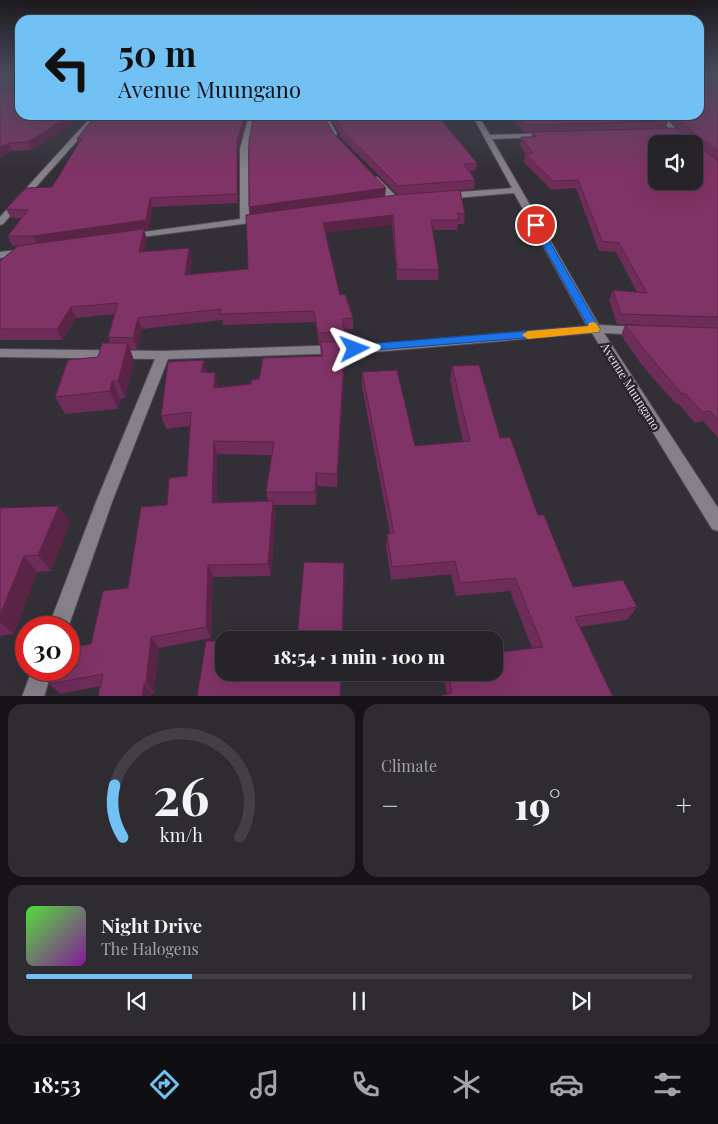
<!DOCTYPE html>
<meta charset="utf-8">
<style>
:root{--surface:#262329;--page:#2e2b31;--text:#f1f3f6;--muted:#a4a4a8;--line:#424046;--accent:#72c1f5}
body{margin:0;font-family:"Playfair Display",serif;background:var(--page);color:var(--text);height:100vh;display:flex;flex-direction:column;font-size:19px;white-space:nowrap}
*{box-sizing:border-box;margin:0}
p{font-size:16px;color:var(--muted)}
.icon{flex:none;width:28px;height:28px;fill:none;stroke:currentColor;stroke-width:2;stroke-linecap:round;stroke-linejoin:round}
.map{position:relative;height:696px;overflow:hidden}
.panel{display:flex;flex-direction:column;gap:8px;padding:8px;background:#151317;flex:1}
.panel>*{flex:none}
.guide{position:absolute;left:15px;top:15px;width:689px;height:105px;border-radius:15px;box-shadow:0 5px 20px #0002,0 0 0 1px var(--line);background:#72c1f5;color:#111;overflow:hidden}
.controls{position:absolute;left:648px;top:135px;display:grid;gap:10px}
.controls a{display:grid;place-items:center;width:55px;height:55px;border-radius:10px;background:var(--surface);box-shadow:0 5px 20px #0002,0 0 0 1px var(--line);font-size:25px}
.speed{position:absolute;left:15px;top:616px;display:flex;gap:10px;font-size:25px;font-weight:700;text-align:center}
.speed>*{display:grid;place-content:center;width:65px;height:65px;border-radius:50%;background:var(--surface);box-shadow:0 5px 20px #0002,0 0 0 1px var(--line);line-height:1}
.speed .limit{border:8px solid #d22;background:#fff;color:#111}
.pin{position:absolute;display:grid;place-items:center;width:42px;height:42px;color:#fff;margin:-21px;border:2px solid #fff;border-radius:50%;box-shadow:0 1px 5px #0007}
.me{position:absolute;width:55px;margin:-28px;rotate:87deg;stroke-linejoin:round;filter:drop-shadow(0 0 4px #0008)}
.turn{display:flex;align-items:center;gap:18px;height:105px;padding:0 20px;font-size:22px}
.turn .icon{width:65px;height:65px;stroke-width:2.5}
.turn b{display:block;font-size:35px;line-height:42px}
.big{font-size:38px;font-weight:800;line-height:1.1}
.panel .tile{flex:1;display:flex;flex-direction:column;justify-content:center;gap:8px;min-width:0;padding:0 18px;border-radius:15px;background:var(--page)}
.panel .dial{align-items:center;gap:0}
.dial svg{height:130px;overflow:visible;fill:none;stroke:var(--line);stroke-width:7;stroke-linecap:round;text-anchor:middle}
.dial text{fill:var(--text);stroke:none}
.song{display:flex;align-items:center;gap:15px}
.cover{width:60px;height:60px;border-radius:8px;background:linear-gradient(135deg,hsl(110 70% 55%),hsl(290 70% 35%))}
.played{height:5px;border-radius:2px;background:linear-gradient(90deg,var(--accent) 25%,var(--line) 25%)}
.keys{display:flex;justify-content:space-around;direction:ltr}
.heat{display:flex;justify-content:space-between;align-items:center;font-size:28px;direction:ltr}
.panel .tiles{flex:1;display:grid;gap:8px;grid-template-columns:1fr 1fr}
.tile:last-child{grid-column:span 2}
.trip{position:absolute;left:215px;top:631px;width:288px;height:50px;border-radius:15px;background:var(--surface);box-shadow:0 5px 20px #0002,0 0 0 1px var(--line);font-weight:800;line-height:50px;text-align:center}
.menu{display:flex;height:80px;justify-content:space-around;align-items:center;background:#0f0e10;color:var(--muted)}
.menu .icon{width:35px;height:35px}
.menu .on{color:var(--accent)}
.menu b{font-size:22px;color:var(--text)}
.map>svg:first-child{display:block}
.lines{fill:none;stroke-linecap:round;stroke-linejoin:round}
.street-casing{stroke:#4f4c52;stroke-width:2}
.street{fill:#85808a;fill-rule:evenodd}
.wall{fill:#6e2c58;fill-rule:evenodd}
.shaded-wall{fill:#5a2447}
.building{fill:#803366;stroke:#5a2447;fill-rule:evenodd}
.route{fill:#1a73e8;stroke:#114b97}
.slow{fill:#f59e0b}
.labels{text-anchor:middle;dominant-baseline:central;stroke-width:5;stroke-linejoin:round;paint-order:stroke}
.street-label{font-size:12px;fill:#e4e1e7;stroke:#29252d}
</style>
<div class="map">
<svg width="718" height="697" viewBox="0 0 718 697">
<rect width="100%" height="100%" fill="#332f37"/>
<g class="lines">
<defs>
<path id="street" d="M93,115H100L3,224L0,225V217Z
M249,115H255L248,149L249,218L266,217V221L126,239V235L129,234L240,219V149Z
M321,115H327L337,134L336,135H332Z
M472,115H478L490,135L548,133L551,135L548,137L492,139L599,325L639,327L645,331L639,335L604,333L718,508V531L712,529L592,333L374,352L168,359L112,502L68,628H48L96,502L155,359L0,357V349L163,351L374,344L587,326L514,193L446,199L442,196L446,193L512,188Z
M655,115H662L692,144H685Z
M371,177H377L398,198V202H392L371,181Z
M25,249L30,252L29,254L0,258V252Z
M32,670H52L44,697H22Z"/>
</defs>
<!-- street casing -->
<use href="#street" class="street-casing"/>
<!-- street -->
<use href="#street" class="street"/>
</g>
<!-- wall -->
<path class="wall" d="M0,74H20V115H86L31,150L12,151L0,157V91L19,89L0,90Z
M718,74V328L617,324L609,300L613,290L637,292L616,252L599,251L576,188L551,190L524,162L525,154H526L520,145L521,137H531L532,132L687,137L664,115H699Z
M96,115H248L238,149V203L153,207L148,230H144L147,239L144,252L192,259L189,275L248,269L251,215L249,207L334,134L385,197L398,195L342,138L329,115H438V116L477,163L475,171H470L475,180L474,189L423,193L465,214L464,224H458L457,230H432L439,270L438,280H397L392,225L325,232L340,295L353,318V329L344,330L345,355L337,487L318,486L316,505H274L276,514L271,576L213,577L211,638L159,648L154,693H152L151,697H98L100,686L60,694L49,684L91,644L128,588L167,505L187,476L190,426L166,429L161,416L204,360L207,372L215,373L218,387L251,384L259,379L321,356L320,344H319L315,322L223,325L222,320L142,329L137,349H130L134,361L125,398L120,399L118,409L65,414L55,397L98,357L110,343L108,337L115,314L76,318L62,340H0V261L25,245L12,246L8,236L21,218H11L6,209L52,187L79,143L77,139ZM217,454L272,455L266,492L268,501L217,502Z
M509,115H663L668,121L666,128L524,132Z
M625,325L718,328V438L703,421L695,423L679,404H676L641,364L621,335Z
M452,366L500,438L573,587L637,607L627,620L580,627L613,697L447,694L442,672H494L532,648L510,591L456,596L451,574L391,580L386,547L387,534L390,533L362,387V372L415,446L463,442L450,381Z
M0,508L70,522L51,571L37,572L14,634L0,636Z"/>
<!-- shaded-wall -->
<path class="shaded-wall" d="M71,115H86L31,150L28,142Z
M245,115H248L238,149V203L237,194V141Z
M9,143L12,151L0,157V147Z
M386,188L385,197L251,216L249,207Z
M150,198L153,207L148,230H144L147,239L142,263L37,245L33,236Z
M393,215L392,225L324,233L323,223Z
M189,248L192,259L188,286L185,275Z
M71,307L76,318L62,340L57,329Z
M138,318L142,329L137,349L133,338Z
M345,342V355L337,487V474Z
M128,343L134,361L125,398L118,381Z
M204,360L208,374L201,372Z
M215,373L218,386V401L214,388Z
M112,381L120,399L118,409L110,391Z
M214,441L217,454V515L212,503Z
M316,473L318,486L316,505L315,492Z
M273,501L276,514L271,576L268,564Z
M59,506L70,522L51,571L38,555Z
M24,556L37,572L14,634L0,622V615Z
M344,563L345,576L343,640H342Z
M208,565L213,577L211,638L206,627Z
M151,637L159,648L154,693L146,683Z
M341,672H342L341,697H340Z
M144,684L152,693L151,697H142Z"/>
<!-- building -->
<path class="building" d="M0,74H20V115H71L28,142L9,143L0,147V91L19,89V84L17,82L0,83Z
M699,74H718V151L697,136L674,115H699Z
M96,115H245L237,141V194L150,198L146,220L33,236H8L28,210L6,209L26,188L52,187L82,138L77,139Z
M254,115H323L334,134L386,188L249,207V141Z
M333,115H437L477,163L464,164L475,180L398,186L342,130Z
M517,115H663L668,121L525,125Z
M676,128L687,137L696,138V144L718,161V317L621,314L613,290L647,293L619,243L602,241L578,180L553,181L525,154L533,153L521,137H536L532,132ZM656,144H694V181H656Z
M460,190L465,214L457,213L459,220H431L439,270L397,269L393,215L323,223L340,295L345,294L353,318L342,319L345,332L318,333L314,311L220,314L221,309L138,318L133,338L108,337L118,303L71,307L57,329H0V261L18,246L144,229L139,252L189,248L185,275L248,269L246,215L396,195Z
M625,325L718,328V420L710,411L702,412L685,393L682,394L647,353Z
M320,342H345L337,474L316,473L315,492H266L274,442L214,441L212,503L273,501L268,564L208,565L206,627L151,637L146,683L144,684L142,697H98L103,674L49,684L52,670H69V648L91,644L103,591L128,588L141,507L167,505L169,478L187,476L191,412L161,416L168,362L204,360L201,372L215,373L214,388L251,384V380L259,379L263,358L323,356Z
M102,343H128L118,381H112L110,391L55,397L68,360L98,357Z
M479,365L500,438L510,437L538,515H544L573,587L623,580L637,607L575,617L613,697H434L452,693L448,672H494V653L543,647L515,578L460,583L455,561L392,567L387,534L394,533L362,372L397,370L415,446L470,441L452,366Z
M59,506L38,555L24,556L0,615V508Z
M304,562L344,563L342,640H252L297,639Z
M206,641H224V672H341L340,697H197Z"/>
<!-- sky -->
<linearGradient id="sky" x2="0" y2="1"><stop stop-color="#1c1a1e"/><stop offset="0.43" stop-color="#4a4d5e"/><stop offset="1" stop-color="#4a4d5e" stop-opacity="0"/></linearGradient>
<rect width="718" height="171" fill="url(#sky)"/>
<!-- route -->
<path class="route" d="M533,223L540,225L600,329L599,332L351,352L349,349L351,346L355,345L588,326L532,225Z"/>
<!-- slow -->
<path class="slow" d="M593,322L596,323L600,329L599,332L528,339L522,335L528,331L588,326L589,323Z"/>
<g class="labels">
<!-- street labels -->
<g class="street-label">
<text transform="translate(631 386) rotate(58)">Avenue Muungano</text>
</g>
</g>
</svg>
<div class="controls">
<a><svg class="icon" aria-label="sound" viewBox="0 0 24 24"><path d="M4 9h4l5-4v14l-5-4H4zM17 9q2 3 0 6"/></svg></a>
</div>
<div class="speed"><div class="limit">30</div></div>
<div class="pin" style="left:536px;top:225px;background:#d93025"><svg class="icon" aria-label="arrive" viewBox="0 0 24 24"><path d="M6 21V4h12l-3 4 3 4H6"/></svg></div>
<svg class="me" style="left:355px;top:349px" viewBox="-20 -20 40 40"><path d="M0-17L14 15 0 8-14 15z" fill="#1a73e8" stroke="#fff" stroke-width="4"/></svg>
<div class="trip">18:54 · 1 min · 100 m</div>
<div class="guide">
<div class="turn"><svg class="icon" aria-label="left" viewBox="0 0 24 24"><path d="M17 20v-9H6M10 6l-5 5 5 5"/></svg><div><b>50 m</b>Avenue Muungano</div></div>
</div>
</div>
<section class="panel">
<div class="tiles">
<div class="tile dial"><svg viewBox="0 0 100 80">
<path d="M14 69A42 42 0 1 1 86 69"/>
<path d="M14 69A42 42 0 0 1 9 37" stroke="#72c1f5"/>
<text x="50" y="56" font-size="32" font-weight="700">26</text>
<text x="50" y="72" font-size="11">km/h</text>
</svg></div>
<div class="tile"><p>Climate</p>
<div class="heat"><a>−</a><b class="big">19°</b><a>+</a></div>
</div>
<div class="tile">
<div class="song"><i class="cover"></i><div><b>Night Drive</b><p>The Halogens</p></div></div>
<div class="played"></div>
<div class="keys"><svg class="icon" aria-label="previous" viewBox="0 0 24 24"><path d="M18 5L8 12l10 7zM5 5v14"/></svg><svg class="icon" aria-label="pause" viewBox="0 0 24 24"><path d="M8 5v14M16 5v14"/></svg><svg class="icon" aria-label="next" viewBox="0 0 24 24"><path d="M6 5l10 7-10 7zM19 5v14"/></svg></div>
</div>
</div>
</section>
<nav class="menu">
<b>18:53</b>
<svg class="icon on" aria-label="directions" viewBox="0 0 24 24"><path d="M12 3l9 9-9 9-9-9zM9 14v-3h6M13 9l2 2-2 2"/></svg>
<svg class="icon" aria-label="music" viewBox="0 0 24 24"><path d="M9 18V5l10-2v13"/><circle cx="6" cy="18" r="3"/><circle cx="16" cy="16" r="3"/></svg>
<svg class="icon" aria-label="phone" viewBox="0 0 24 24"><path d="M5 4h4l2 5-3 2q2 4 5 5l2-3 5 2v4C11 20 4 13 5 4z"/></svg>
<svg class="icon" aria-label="climate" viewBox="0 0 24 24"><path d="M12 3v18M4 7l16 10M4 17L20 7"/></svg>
<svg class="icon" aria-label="car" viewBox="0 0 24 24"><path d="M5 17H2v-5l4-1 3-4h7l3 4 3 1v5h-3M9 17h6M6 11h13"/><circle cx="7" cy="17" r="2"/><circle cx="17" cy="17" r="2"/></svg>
<svg class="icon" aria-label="filters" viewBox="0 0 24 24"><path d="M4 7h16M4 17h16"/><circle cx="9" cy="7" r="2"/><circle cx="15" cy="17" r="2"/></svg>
</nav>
